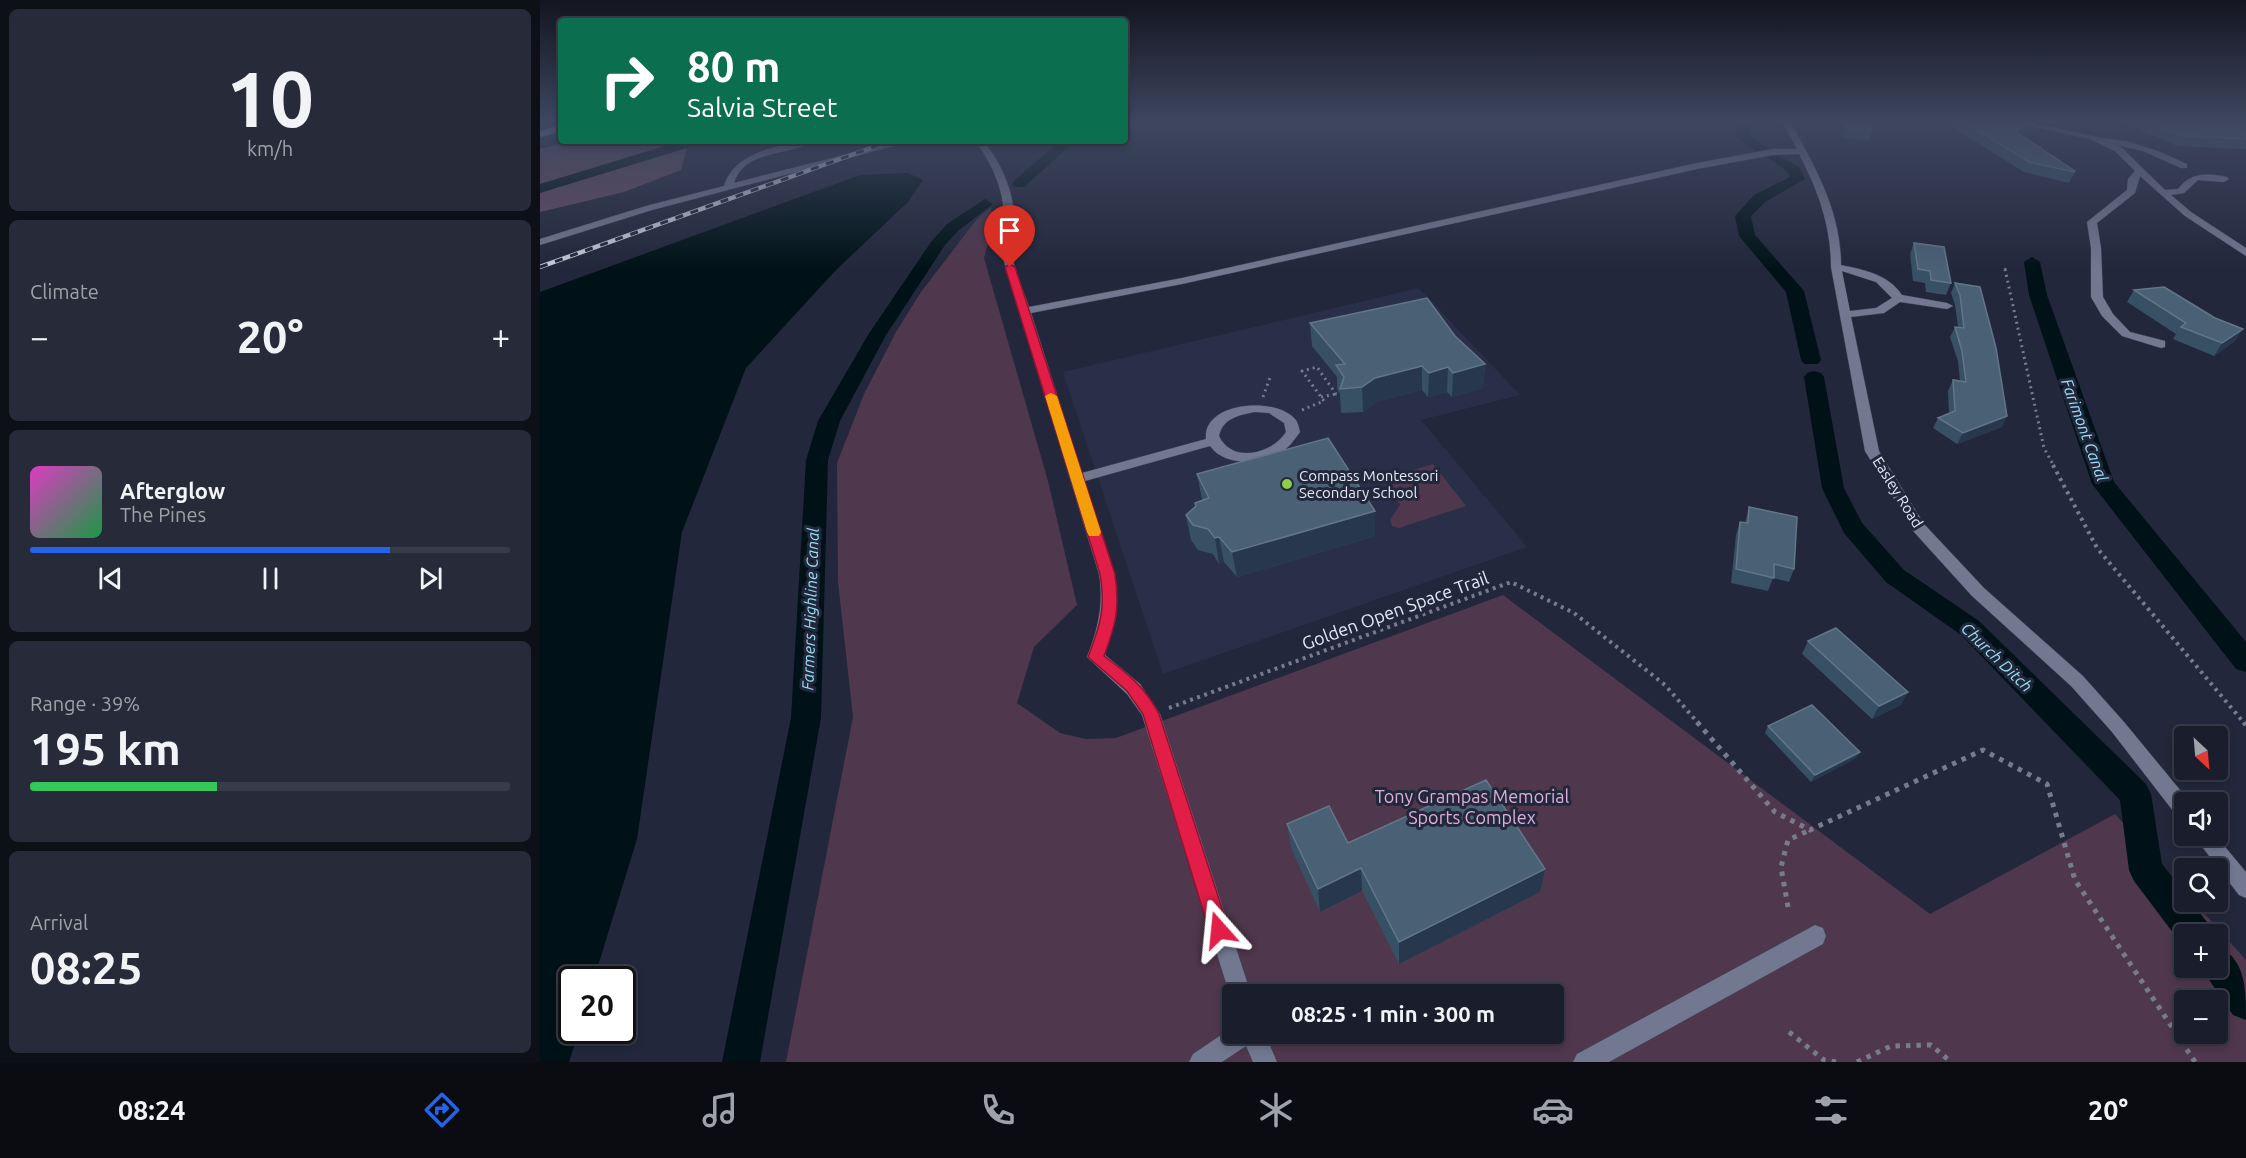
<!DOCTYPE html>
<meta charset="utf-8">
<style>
:root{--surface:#1a1d2c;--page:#272a38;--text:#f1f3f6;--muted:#9fa2a9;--line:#383b48;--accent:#2563eb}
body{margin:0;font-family:Ubuntu,sans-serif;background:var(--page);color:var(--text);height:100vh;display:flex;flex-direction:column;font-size:22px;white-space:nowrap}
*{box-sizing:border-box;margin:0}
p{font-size:20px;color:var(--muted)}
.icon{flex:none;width:33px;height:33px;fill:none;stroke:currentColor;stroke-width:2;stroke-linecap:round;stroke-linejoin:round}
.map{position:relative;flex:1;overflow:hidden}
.side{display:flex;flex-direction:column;gap:9px;padding:9px;background:#0e1018;width:540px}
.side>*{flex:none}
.guide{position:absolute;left:18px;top:18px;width:570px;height:126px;border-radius:6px;box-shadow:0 3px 9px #0003,0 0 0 2px var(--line);background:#0b6e4f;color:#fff;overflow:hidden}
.needle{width:39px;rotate:154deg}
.buttons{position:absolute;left:1634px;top:726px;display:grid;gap:12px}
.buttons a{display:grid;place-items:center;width:54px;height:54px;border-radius:6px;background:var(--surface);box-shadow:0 3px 9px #0003,0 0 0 2px var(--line);font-size:30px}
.speed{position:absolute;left:18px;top:966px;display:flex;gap:12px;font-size:30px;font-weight:700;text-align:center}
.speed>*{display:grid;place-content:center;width:78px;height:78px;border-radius:50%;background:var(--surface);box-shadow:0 3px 9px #0003,0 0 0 2px var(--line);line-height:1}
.speed .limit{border:3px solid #111;border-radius:9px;background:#fff;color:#111}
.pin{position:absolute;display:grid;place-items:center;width:51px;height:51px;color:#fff;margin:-62px -26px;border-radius:50% 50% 50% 0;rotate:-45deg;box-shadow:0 0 6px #0007}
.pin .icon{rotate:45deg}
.me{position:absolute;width:66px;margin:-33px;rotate:342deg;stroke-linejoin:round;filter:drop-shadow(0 0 4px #0008)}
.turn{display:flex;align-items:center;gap:21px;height:126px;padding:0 30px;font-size:27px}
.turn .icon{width:78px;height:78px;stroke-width:2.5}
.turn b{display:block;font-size:42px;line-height:51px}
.big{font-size:45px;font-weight:700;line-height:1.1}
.side .widget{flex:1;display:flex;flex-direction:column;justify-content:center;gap:9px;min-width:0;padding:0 21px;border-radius:9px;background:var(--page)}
.side .dial{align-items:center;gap:0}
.dial b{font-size:78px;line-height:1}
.song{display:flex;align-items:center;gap:18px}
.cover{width:72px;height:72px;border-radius:9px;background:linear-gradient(135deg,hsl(310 70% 55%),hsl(140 70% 35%))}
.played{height:6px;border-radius:3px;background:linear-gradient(90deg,var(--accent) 75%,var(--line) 75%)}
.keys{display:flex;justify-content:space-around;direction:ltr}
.heat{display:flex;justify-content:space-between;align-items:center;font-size:33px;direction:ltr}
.charge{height:9px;border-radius:4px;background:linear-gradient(90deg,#34c759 39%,var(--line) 0)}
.trip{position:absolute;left:682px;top:984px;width:342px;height:60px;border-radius:6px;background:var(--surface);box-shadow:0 3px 9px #0003,0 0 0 2px var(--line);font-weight:700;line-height:60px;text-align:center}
.tab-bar{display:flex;height:96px;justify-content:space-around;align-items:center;background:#0a0c12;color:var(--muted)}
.tab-bar .icon{width:42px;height:42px}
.tab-bar .current{color:var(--accent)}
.tab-bar b{font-size:27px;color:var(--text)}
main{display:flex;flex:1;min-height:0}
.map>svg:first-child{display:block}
.built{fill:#292f49}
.green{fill:#4f374d;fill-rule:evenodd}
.forest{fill:#644b62}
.water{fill:#001217}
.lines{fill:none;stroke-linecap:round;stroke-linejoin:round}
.canal{fill:#001217;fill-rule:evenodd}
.minor-casing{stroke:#404355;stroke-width:1}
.highway-casing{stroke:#404355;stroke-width:2}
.path-far3{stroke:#777c8d;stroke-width:2;stroke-dasharray:1.5 3;stroke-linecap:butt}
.path-far2{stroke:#777c8d;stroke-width:3;stroke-dasharray:2 4;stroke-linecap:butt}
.path-far1{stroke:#777c8d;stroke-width:4;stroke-dasharray:3 4.5;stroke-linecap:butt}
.path{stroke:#777c8d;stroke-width:5;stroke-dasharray:4.5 6;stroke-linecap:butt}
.minor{fill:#717890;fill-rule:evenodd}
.highway{fill:#c3a3f9;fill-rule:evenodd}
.rail-casing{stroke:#c7ccda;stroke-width:4.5}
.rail{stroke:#22273b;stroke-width:3;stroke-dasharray:8;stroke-linecap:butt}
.wall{fill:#375064}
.shaded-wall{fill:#27384d}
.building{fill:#4a6074;stroke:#627688;stroke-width:1.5}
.route{fill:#e11d48;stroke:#92132f;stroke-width:1.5}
.slow{fill:#f59e0b}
.poi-dot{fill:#8cce45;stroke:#22273b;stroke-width:2}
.labels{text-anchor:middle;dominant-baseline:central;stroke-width:6;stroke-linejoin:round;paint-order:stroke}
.poi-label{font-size:15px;fill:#e4e9f6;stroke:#22273b;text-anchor:start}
.street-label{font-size:15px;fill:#e4e9f6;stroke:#22273b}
.water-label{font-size:16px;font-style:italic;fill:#97e1f5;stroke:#22273b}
.near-street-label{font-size:18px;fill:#e4e9f6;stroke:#22273b}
.near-park-label{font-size:18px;fill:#deafda;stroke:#22273b}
</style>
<main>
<section class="side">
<div class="widget dial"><b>10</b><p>km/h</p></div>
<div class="widget"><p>Climate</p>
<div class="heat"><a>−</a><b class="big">20°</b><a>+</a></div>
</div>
<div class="widget">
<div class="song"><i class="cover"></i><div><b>Afterglow</b><p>The Pines</p></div></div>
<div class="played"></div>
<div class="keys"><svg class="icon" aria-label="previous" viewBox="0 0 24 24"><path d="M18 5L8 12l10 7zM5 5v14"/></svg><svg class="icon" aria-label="pause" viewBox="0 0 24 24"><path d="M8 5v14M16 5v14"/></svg><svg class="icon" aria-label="next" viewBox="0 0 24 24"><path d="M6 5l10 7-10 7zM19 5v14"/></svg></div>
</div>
<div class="widget"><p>Range · 39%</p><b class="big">195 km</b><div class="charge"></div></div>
<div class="widget"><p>Arrival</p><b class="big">08:25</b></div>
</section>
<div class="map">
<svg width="1706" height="1062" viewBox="0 0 1706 1062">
<rect width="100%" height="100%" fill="#22273b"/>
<!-- built -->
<path class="built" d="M879,288L980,395L881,420L987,547L623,674L523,372Z"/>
<!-- green -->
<path class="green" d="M451,207L453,223L444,258L508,481L537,605L494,647L477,703L520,733L546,739L576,738L963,595L1390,914L1575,814L1644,891V902H1654L1706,960V1062H246L313,717L298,582L297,463L324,394L356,332L381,292L437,219ZM1644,934H1677V968H1644ZM693,994H1014V1034H693ZM1644,1000H1677V1034H1644Z
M893,464L926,506L859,528L852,526L850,520L860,505L842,480Z"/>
<!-- forest -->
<path class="forest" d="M35,141H149L141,170L84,192L0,212V149Z"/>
<!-- water -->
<path class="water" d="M368,173L383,180L368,202L296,270L206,368L142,532L97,839L54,979L32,980V1030L39,1031L29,1062H0V292L320,175Z"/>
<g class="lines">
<!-- canal -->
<path class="canal" d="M1199,121H1211L1209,134L1228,149L1226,152H1216L1197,138L1195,135Z
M141,141H162L160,144L0,193V184Z
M520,141H535L484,187H474L472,184L474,181Z
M1234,153L1259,167L1265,179L1225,202L1211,216L1215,235L1264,291L1281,360L1278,364H1264L1261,360L1246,292L1199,236L1195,216L1214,195L1250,177L1248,172L1227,157Z
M445,199L453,204L419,230L405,245L346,335L300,421L288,460L281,718L220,1062H182L251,718L266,460L278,421L328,335L391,242L407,224Z
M1492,257L1500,262L1507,295L1574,482L1706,642V672L1696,669L1552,484L1489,295L1484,262Z
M1274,371L1281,373L1284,377L1304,488L1322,523L1364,570L1439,621L1606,784L1611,794L1622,864L1644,892V902H1651L1667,922L1672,934H1644L1643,946L1594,881L1589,870L1580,800L1421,635L1346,582L1304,533L1282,488L1264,377L1267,373Z
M1677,945C1706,960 1706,988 1706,1020L1693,1015L1661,968H1677Z"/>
<defs>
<path id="minor" d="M1242,121H1250C1275,167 1301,211 1301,265C1324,270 1348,274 1362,295L1407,303L1413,306L1407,309L1360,302L1344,313L1311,317L1339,451L1384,524L1444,588L1543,676L1584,722L1650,802H1644V819L1637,816L1572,732L1531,686L1432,596L1374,532L1325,451L1291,267C1291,226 1278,190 1259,154L1233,155L1157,169L642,284L491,313L542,473L666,439C662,402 735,396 755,419C758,422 759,428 760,432C754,440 749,448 740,453C720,464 685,467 670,446L545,481L577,586L576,617L565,655L600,684L620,714L711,994H693L692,1002L602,715L587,694L547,657C558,629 564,604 559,574L462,255C460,242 464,230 464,217C464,190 451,161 435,141H443C460,160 474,192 474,217C474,228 470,239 471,249C473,268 483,289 489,307L642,278L1157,163L1233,149H1257ZM1302,271L1336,282L1352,298L1336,308L1310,311ZM715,412L729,413L744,423L746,432C732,454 692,464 679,436C683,418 699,415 715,412Z
M1467,121H1484L1562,138L1586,141L1618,151L1647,164V168H1641L1603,151L1573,144L1581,147L1625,190L1638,189C1651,172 1668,173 1687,177L1689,179L1684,182L1658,180L1644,193L1631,195L1651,212L1706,248V256L1645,216L1600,176L1595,193L1557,223L1561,248L1563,297L1573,314L1590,332L1625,341V347L1621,348L1582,336L1562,316L1551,297V248L1547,222L1587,190L1588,179L1595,171L1575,151L1550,139Z
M260,141H274C250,156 204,149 194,183L359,141H373L112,210L0,245V239L106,206L184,186C194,154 231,148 260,141Z
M1654,836H1676L1706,872V898L1699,895Z
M1275,925L1283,928L1286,936L1283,944L1069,1062H1033L1037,1054Z
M693,1027V1034H725L737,1062H713L706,1046L682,1062H649L653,1054Z"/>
<path id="highway" d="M21,125V131L0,137V131Z"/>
</defs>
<!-- minor casing -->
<use href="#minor" class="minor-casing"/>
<!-- highway casing -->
<use href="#highway" class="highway-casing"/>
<!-- path-far3 -->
<path class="path-far3" d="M1465,268L1466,271"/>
<!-- path-far2 -->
<path class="path-far2" d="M1465,269L1504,448L1514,466
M723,397L731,375
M781,397L796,394
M762,410L784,401L762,371L777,367L796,394L800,393"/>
<!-- path-far1 -->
<path class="path-far1" d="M1513,465L1557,548L1705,724
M629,708L971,582L1034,613L1125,685L1159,724"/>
<!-- path -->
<path class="path" d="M1157,722L1235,812L1270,830L1443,750L1507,784L1535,880L1655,1062
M1704,722L1706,725
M1248,907L1241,867L1248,840L1270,830
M1249,1032L1284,1060L1296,1062
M1317,1062L1351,1046L1391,1045L1411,1062"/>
<!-- minor -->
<use href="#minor" class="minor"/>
<!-- highway -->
<use href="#highway" class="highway"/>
<defs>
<path id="rail" d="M0,267L350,141"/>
</defs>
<!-- rail casing -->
<use href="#rail" class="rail-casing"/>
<!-- rail -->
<use href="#rail" class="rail"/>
</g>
<!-- wall -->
<path class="wall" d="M1306,121H1329L1332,130L1329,140L1302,138Z
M1406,121H1491L1488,128L1480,135L1535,171L1529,183L1484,172L1406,123Z
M1581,121H1706V149L1637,146Z
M1374,243L1411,283L1406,295L1386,292L1385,283L1373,281L1370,254Z
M1415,283L1440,287L1462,427L1417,444L1393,428L1398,418L1409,414L1408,391L1413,380L1420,381L1418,361L1410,337L1415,327H1418L1415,305L1411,293Z
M1594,290L1695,341L1674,356L1633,339L1636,334L1587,302Z
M770,323L915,336L945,364L943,388L912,397L907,392L888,397L882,390L836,402L823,412L801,413L800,394L797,389V377L772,346Z
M657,474L835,511V536L697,577L684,562L679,564L673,554L658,550L651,540L646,515L656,507L655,503L662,500Z
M1209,507L1254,569L1249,582L1233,578L1228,591L1191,583L1196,535L1200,522L1205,523Z
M1268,641L1361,705L1332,719L1262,654Z
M1228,726L1320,752L1316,758L1271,782L1225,733Z
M747,824L808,843L1000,892L859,964L822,891L780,912L751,848Z"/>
<!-- shaded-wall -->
<path class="shaded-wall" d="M1489,121H1491L1488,128L1471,142L1476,132Z
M1703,329L1695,341L1674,356L1682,343Z
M945,364L943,388L912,397L913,373Z
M882,366V390L836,402L823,412L822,387L835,378Z
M908,367L907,392L888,397L889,373Z
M1467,416L1462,427L1417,444L1423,433Z
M835,511V536L697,577L692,552Z
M679,537L684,562L679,564L675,538Z
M1368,692L1361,705L1332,719L1339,706Z
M1320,752L1316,758L1271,782L1275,775Z
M821,868L822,891L780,912L778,889Z
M1005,869L1000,892L859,964V942Z"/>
<!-- building -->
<path class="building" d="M1306,121H1329L1332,130L1305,128Z
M1422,121H1489L1476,132L1535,171L1534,172L1489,162Z
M1608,121H1706V139L1642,136Z
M1374,243L1404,247L1411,283L1391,280L1390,271L1378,269Z
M1415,283L1440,287L1456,348L1467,416L1423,433L1398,418L1415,411L1413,380L1426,382L1422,351L1415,327L1424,328L1420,295Z
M1624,287L1675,318L1703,329L1682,343L1641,327L1646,323L1594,290Z
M887,298L915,336L945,364L913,373L908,367L889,373L882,366L835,378L822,387L800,389L804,377L796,365L805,364L770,323Z
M788,438L835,511L692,552L679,537L675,538L668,529L653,525L646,515L656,506L655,503L669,498L657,474Z
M1209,507L1257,517L1254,569L1234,564V578L1196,569L1200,522L1208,523Z
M1296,628L1368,692L1339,706L1268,641Z
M1272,705L1320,752L1275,775L1228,726Z
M946,780L1005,869L859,942L821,868L778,889L747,824L789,806L808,843Z"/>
<!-- sky -->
<linearGradient id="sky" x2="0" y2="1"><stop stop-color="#131520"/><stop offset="0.45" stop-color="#3e4760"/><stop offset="1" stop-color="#3e4760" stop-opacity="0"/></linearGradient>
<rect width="1706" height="270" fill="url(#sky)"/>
<!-- route -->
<path class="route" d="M470,264L475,267L575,574C580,608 576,624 564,656C587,673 606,688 619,714L689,930L686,937L679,940L672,937L669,930L603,714L587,691L548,657C560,626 566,608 560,574L465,267Z"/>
<!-- slow -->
<path class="slow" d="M511,393L517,396L561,532L559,536H549L547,532L505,396Z"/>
<!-- markers -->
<circle class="poi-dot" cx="747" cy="484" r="6"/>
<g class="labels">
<!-- poi labels -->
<g class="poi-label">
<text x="759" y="475">Compass Montessori<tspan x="759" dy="17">Secondary School</tspan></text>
</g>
<!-- street labels -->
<g class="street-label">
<text transform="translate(1358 492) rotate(58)">Easley Road</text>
</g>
<!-- water labels -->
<g class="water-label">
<text transform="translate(1545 430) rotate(70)">Farimont Canal</text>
<text transform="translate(270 609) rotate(-88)">Farmers Highline Canal</text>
<text transform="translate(1457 657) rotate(44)">Church Ditch</text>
</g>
<!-- near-street labels -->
<g class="near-street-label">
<text transform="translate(855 610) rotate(-20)">Golden Open Space Trail</text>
</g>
<!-- near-park labels -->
<g class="near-park-label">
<text x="932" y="796">Tony Grampas Memorial<tspan x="932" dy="21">Sports Complex</tspan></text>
</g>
</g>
</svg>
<div class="buttons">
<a><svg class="needle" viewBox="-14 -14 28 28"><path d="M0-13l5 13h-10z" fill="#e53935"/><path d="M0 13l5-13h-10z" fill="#9fa2a9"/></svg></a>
<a><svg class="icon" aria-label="sound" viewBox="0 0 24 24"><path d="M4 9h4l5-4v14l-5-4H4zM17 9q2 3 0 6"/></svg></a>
<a><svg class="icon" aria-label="search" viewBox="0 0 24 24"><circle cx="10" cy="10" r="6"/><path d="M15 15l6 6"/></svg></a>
<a>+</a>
<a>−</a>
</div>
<div class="speed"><div class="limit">20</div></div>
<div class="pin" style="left:470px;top:267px;background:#d93025"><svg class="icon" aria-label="arrive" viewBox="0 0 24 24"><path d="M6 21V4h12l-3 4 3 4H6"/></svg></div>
<svg class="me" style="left:679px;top:930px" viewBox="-20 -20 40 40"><path d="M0-17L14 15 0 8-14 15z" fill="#e11d48" stroke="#fff" stroke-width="4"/></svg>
<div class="trip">08:25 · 1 min · 300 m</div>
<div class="guide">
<div class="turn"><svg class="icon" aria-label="right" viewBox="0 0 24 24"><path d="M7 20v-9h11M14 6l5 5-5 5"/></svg><div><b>80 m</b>Salvia Street</div></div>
</div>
</div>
</main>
<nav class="tab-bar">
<b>08:24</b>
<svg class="icon current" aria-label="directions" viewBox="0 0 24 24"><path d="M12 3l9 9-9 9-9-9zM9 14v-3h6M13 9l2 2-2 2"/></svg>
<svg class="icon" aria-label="music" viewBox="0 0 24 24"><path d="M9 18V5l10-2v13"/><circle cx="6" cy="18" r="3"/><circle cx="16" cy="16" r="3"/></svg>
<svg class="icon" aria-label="phone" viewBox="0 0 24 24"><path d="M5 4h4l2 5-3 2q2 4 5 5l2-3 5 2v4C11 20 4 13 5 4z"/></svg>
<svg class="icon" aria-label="climate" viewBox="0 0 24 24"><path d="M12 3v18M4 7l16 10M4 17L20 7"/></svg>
<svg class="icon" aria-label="car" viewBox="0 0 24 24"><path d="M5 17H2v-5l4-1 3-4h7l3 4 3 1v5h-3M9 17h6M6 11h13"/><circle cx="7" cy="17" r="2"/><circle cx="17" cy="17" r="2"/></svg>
<svg class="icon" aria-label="filters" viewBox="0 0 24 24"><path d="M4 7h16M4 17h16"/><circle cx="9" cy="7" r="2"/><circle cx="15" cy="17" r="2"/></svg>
<b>20°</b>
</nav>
